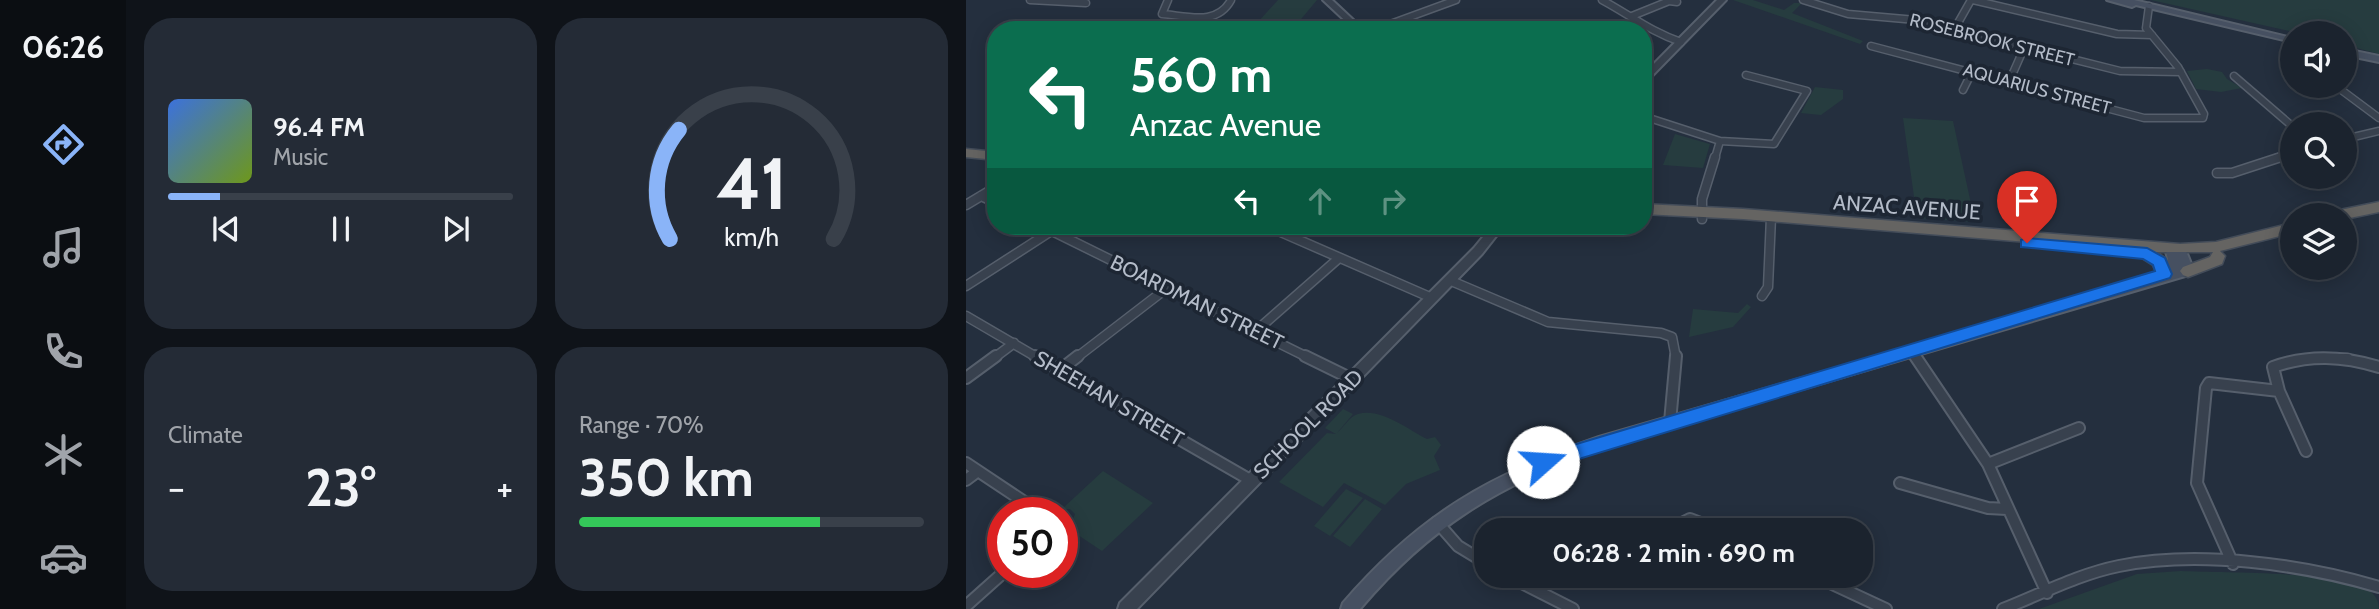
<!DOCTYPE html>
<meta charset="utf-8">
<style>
:root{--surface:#1b232e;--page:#242b36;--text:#f1f3f6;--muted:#a0a4aa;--line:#39404a;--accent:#8ab4f8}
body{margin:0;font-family:Cabin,sans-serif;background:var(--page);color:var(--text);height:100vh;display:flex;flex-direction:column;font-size:26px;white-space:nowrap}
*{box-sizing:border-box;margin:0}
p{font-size:23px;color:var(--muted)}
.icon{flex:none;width:38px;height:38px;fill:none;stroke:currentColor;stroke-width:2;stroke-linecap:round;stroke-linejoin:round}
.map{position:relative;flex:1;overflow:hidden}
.panel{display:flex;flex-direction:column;gap:18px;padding:18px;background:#0f1319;width:840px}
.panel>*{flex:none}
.banner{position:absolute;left:21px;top:21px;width:665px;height:214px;border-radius:28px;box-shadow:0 4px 18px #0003,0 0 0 2px var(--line);background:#0b6e4f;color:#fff;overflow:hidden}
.buttons{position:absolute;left:1314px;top:21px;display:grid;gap:14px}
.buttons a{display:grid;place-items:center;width:77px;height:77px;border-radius:50%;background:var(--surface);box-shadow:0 4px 18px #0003,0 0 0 2px var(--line);font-size:35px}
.speed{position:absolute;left:21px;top:497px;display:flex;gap:14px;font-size:35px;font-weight:700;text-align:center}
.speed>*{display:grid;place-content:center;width:91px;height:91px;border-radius:50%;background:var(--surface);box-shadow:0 4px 18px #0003,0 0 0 2px var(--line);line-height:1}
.speed .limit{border:10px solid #d22;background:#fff;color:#111}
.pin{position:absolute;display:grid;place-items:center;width:60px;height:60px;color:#fff;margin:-72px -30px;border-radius:50% 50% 50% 0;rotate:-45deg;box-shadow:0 0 7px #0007}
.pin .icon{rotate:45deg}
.me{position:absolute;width:77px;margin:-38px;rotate:71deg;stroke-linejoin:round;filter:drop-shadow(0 0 5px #0008)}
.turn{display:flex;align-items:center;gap:24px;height:147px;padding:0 28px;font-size:32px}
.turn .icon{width:91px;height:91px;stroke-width:2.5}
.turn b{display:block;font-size:49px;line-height:60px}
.lanes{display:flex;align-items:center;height:66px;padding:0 28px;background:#0003;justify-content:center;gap:35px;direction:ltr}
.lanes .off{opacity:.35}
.big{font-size:52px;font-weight:700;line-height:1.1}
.panel .widget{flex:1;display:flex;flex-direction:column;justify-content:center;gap:10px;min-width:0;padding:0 24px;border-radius:28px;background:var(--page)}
.panel .dial{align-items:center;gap:0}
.dial svg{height:182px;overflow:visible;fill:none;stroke:var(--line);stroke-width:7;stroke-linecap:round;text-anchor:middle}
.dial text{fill:var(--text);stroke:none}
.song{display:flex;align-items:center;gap:21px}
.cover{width:84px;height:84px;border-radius:10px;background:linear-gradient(135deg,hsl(220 70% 55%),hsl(80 70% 35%))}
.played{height:7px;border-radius:4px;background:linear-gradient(90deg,var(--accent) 15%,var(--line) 15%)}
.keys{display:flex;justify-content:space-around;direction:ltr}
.heat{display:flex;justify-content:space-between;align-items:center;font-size:38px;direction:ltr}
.charge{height:10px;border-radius:5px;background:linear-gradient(90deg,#34c759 70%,var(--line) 0)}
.panel .tiles{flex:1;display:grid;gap:18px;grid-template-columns:repeat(2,1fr)}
.trip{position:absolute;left:508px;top:518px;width:399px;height:70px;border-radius:28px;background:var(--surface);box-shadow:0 4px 18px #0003,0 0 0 2px var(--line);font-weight:700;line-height:70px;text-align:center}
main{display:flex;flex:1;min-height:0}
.tabs{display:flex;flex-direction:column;width:126px;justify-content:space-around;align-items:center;background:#0b0e12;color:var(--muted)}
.tabs .icon{width:49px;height:49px}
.tabs .current{color:var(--accent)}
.tabs b{font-size:32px;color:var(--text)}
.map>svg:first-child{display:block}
.green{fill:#263c3f}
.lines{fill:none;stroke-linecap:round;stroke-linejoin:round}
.minor-far2-casing{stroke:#565f6c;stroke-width:9}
.minor-far1-casing{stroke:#565f6c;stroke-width:11}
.minor-casing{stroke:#565f6c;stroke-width:14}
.tertiary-casing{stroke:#565f6c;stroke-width:4}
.secondary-casing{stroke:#565f6c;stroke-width:4}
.trunk-casing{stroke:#434c59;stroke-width:3}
.minor-far2{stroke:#38414e;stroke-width:6}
.minor-far1{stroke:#38414e;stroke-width:8}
.minor{stroke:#38414e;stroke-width:10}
.tertiary{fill:#38414e;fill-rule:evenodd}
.secondary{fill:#465061;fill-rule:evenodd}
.trunk{fill:#656462;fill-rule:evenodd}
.route{fill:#1a73e8;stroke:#114b97;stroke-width:2}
.labels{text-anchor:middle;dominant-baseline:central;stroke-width:7;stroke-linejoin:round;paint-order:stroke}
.far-street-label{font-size:18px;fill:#b4bcc9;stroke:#1d2633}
.street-label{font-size:21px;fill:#b4bcc9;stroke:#1d2633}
</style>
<main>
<nav class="tabs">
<b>06:26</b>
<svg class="icon current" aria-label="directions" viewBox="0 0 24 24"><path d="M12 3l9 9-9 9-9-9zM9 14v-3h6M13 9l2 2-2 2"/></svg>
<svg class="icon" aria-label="music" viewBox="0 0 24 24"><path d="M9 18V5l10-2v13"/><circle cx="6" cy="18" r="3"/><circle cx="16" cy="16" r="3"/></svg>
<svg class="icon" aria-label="phone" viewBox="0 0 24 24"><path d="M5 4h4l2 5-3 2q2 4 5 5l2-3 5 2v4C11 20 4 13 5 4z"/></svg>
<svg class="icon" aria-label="climate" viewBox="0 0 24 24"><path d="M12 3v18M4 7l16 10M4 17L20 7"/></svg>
<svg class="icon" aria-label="car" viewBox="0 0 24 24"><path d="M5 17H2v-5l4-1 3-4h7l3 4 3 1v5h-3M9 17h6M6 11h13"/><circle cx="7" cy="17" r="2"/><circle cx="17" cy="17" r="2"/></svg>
</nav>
<section class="panel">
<div class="tiles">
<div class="widget">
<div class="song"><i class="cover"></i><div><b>96.4 FM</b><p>Music</p></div></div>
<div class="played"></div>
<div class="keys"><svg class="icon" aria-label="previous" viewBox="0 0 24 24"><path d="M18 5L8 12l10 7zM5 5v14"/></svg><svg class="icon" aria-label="pause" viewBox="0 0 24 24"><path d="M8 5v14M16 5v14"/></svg><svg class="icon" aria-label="next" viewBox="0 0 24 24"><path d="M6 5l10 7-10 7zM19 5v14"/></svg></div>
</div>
<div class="widget dial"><svg viewBox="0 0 100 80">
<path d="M14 69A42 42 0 1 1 86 69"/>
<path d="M14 69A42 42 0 0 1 18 21" stroke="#8ab4f8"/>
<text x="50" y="56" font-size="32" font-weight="700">41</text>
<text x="50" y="72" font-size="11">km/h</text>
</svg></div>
<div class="widget"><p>Climate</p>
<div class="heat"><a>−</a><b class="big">23°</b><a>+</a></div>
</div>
<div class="widget"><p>Range · 70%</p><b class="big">350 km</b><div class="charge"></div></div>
</div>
</section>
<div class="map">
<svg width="1413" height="609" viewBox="0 0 1413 609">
<rect width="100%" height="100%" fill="#242f3e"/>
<!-- green -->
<path class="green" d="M312,0H351L326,30H298L291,23Z
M767,0H787L818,10L828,3H836L826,13L897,41L894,44Z
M1185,0H1413V54L1379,45V33H1332Z
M1241,69L1256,72L1261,79L1276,88L1255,92L1230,89L1221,71Z
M849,87L877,90V99L855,115L835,113Z
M937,118L987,121L1009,222L951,218Z
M709,134L744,144L737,168L697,165Z
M781,304L785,307L767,327L723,337L727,309L772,313Z
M377,409L387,414L371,433C377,428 384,416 392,414C414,407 443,430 461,439L469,437L475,445L468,456L474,470L440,484L419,505L378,483L357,507L313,482L361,433L370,434L359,428Z
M137,471L187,503L136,551L103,529L109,514L104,509H96Z
M380,489L397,498L364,536L348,526Z
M399,499L416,509L384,547L367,536Z
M1215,571C1255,573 1368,571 1399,588C1407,592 1413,599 1413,609H1073L1171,574Z"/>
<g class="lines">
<defs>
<path id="minor-far2" d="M64,0L120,3
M202,0L196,14C222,16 251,26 265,0
M636,0C664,15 685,32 715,42
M837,0L882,14L950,20L1154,71L1215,72
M1007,0L1151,34L1186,35
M666,16L703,1L711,2
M408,30L490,0
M988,30L1005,0
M905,46L1178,118H1237L1238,114L1212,67L1180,28L1183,6
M1268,76L1326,126
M1043,82L1058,48
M1370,86L1413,118
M997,90L1006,72
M677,116L754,141L808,144L841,91L780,75
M1379,139L1413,131
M749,158L754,141
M1310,158L1326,153"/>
<path id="minor-far1" d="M1251,173H1266L1315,157
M15,196L30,203
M0,205L30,187
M736,219V199L749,157
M76,226L343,358
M301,226L466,298
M483,280L582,322L695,333L706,337L710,358
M0,286L93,226
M796,296L802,287L805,217
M0,316L72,358
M290,331L373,258
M946,352L950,358
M28,358L48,343
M110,358L201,288
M1368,358H1382"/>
<path id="minor" d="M69,356L286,481
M339,356L386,379
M949,356L1022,464L1081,593
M94,370L112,356
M0,378L30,356
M704,422L710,356
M1340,451L1313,391L1307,367C1343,354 1377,356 1413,367
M0,463L75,513
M1022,464L1113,428
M0,480L12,471
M934,483L1022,508L1041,509
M471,522L492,546L520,563
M712,525L724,519L753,530
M1267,564L1231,483L1240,388L1243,383L1313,391
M542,576L607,609
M849,576L920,609
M0,606L38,572
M1037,609C1075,594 1113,574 1153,566C1232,550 1336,564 1413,587"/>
<path id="tertiary" d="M357,0H366L398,30H389Z
M751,0H760L680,82L677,83V75Z
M526,226H538L516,254L171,609H152L154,603L508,248Z"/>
<path id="secondary" d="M1141,0H1168L1326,38V42L1170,5L1166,7Z
M1379,49L1413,56V62L1379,55Z
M1205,244L1210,246H1218L1228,271L1226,274L633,449C533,485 463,527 394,609H375L377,603C454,514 523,475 633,437L1181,278L1201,267L1202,259L1199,248Z"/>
<path id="trunk" d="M0,149L30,152V160L0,157Z
M1413,202V212L1379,219V215H1367L1374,210Z
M677,204L777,209L1214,244L1250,242L1326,223V233L1254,251L1259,256L1256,264L1222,277L1217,275L1214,271L1217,267L1244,257L1247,252H1190L1199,258L1206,274L1198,280L1193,278L1187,265L1176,258L1175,251L777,219L677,214Z"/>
</defs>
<!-- minor-far2 casing -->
<use href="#minor-far2" class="minor-far2-casing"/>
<!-- minor-far1 casing -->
<use href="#minor-far1" class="minor-far1-casing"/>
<!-- minor casing -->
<use href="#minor" class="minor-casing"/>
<!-- tertiary casing -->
<use href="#tertiary" class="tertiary-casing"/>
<!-- secondary casing -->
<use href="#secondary" class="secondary-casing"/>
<!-- trunk casing -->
<use href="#trunk" class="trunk-casing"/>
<!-- minor-far2 -->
<use href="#minor-far2" class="minor-far2"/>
<!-- minor-far1 -->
<use href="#minor-far1" class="minor-far1"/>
<!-- minor -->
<use href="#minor" class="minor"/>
<!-- tertiary -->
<use href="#tertiary" class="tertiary"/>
<!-- secondary -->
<use href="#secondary" class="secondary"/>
<!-- trunk -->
<use href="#trunk" class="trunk"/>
</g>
<!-- route -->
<path class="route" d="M1061,238L1181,248L1199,258L1206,274L1204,278L577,470L571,468L568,462L571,456L577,454L1189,271L1187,265L1177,259L1055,247V240Z"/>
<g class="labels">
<!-- far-street labels -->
<g class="far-street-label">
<text transform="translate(1026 40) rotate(14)">ROSEBROOK STREET</text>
<text transform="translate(1071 89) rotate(15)">AQUARIUS STREET</text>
</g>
<!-- street labels -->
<g class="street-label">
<text transform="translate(941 207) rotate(4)">ANZAC AVENUE</text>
<text transform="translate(231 302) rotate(26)">BOARDMAN STREET</text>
<text transform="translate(143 398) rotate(30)">SHEEHAN STREET</text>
<text transform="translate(342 424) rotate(-45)">SCHOOL ROAD</text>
</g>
</g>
</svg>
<div class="buttons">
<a><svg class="icon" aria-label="sound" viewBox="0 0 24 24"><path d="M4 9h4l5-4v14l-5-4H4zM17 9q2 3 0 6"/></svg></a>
<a><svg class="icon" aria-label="search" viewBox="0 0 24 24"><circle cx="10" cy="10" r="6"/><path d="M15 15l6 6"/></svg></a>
<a><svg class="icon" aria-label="layers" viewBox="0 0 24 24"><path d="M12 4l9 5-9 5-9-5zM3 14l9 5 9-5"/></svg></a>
</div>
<div class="speed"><div class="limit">50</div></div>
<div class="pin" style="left:1061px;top:243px;background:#d93025"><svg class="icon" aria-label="arrive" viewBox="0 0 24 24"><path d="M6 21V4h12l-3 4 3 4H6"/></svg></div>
<svg class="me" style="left:577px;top:462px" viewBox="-20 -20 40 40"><circle r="19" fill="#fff"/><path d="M0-13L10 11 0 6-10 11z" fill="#1a73e8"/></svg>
<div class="trip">06:28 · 2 min · 690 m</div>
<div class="banner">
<div class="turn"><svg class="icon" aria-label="left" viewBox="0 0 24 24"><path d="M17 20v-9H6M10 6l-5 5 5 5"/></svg><div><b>560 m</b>Anzac Avenue</div></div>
<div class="lanes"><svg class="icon" aria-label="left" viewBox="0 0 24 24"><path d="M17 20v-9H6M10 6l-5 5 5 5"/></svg><svg class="icon off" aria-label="ahead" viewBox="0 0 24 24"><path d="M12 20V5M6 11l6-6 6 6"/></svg><svg class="icon off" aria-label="right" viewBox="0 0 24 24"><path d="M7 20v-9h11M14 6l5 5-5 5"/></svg></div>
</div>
</div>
</main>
